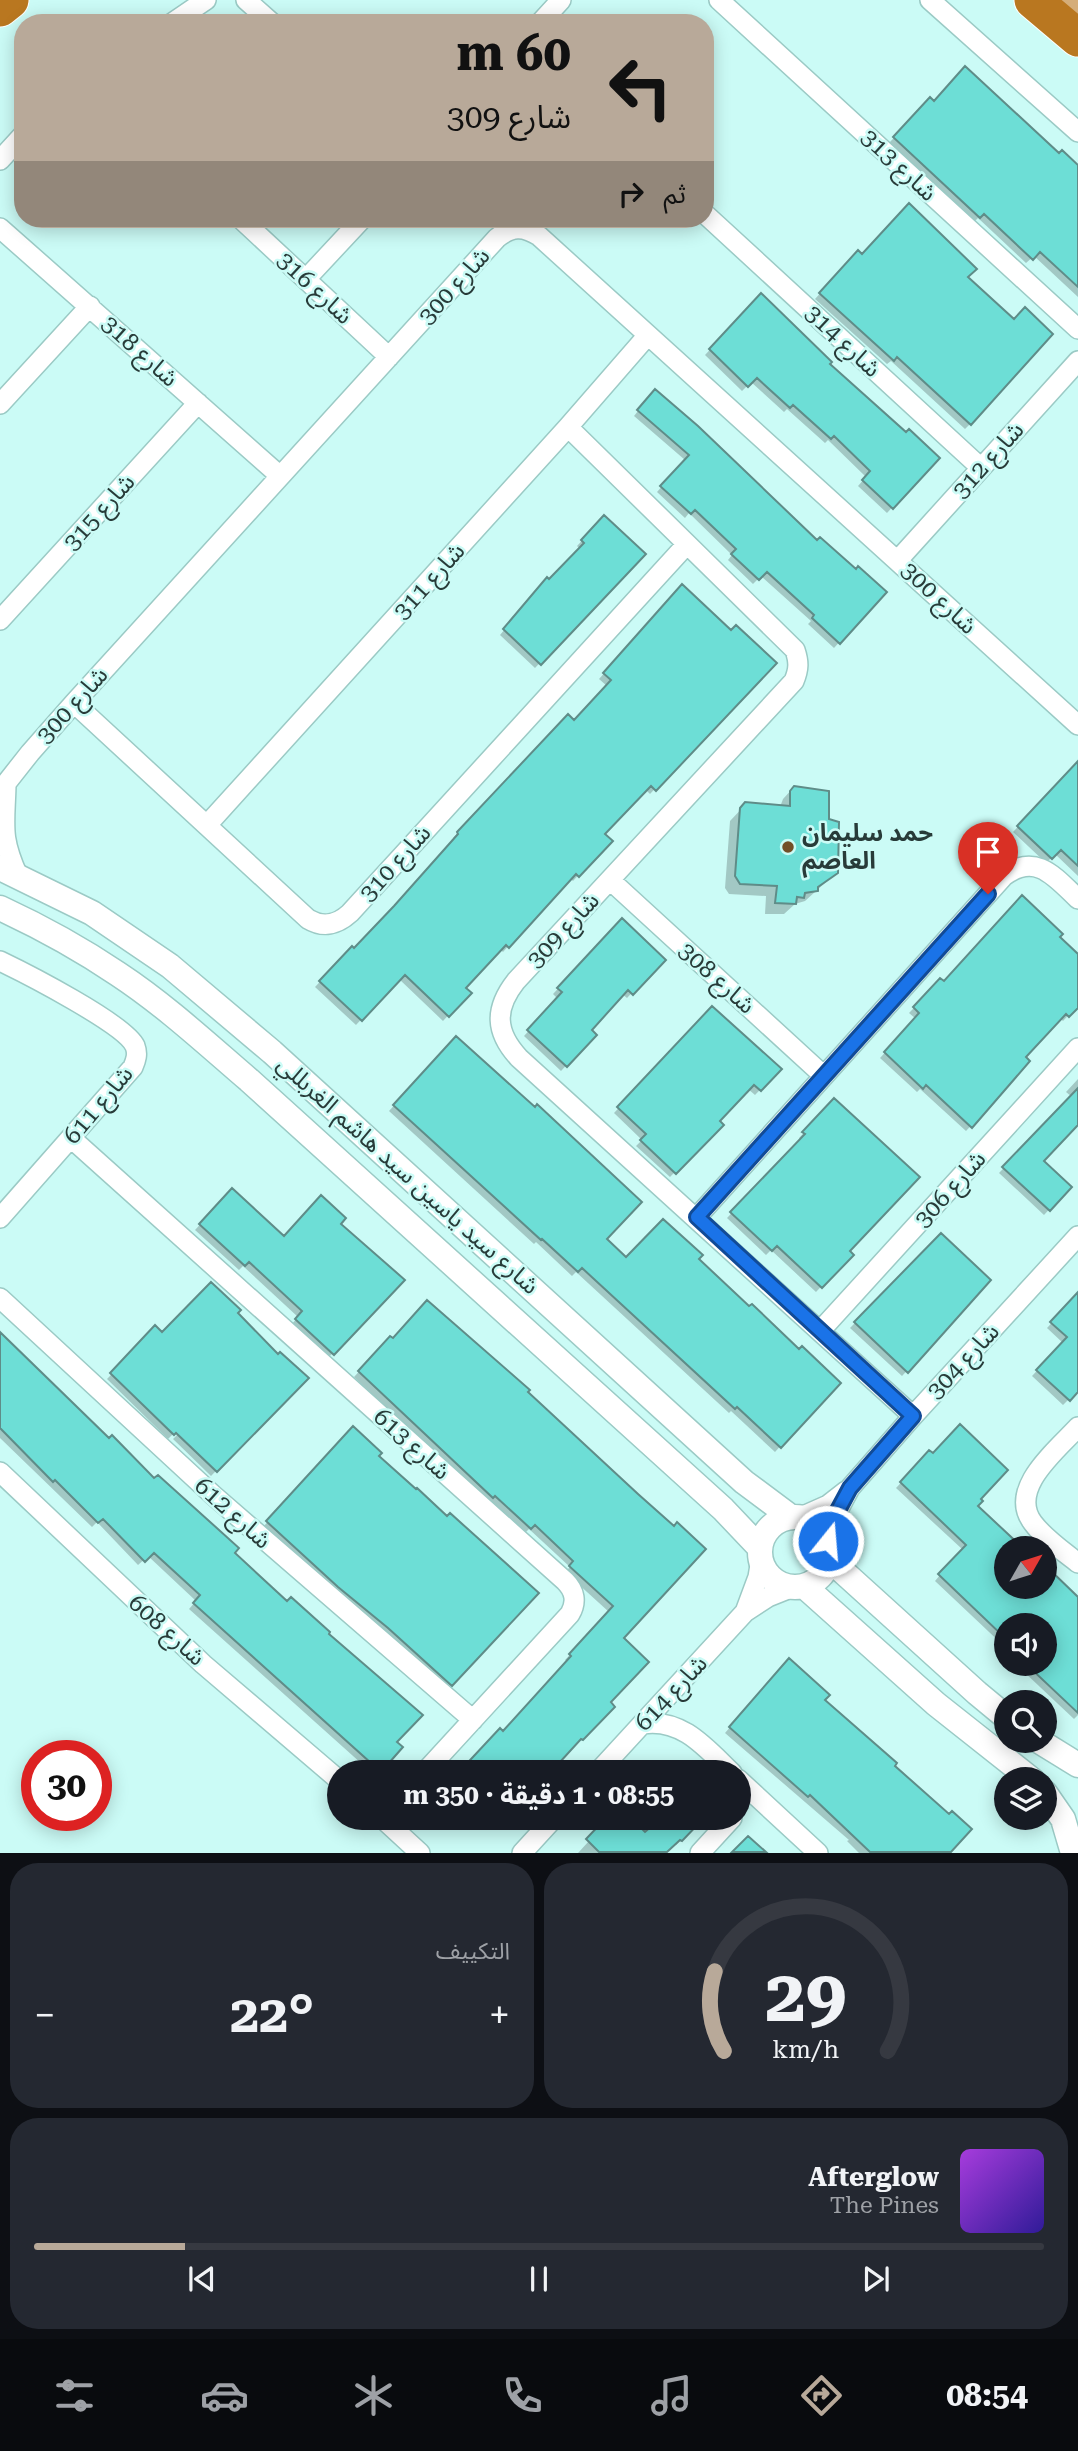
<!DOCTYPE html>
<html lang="ar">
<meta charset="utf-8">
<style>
:root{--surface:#171b24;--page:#242831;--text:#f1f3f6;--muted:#9ea1a6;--line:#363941;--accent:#b8a999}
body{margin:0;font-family:"Roboto Serif","Noto Sans Arabic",serif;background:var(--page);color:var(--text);direction:rtl;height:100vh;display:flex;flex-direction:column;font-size:26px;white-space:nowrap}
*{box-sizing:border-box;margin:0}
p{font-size:23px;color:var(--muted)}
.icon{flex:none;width:38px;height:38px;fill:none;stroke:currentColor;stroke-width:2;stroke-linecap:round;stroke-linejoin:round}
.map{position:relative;height:1853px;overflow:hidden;direction:ltr}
.drawer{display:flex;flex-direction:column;gap:10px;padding:10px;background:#0d0f14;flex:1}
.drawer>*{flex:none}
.banner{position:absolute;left:14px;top:14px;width:700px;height:214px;border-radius:28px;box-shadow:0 4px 18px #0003;direction:rtl;background:#b8a999;color:#111;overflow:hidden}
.needle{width:46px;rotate:51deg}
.tools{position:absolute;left:994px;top:1536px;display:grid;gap:14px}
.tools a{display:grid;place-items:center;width:63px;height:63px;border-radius:50%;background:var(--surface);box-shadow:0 4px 18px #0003;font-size:35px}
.speed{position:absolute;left:21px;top:1740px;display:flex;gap:14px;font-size:35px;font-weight:700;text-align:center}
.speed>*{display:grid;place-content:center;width:91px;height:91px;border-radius:50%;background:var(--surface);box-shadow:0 4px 18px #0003;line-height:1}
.speed .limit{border:10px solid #d22;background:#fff;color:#111}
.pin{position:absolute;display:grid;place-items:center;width:60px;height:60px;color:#fff;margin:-72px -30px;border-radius:50% 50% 50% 0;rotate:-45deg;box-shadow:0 0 7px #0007}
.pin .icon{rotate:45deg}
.me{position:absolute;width:77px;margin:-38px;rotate:17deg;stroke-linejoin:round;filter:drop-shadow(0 0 5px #0008)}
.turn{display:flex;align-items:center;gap:24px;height:147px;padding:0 28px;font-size:32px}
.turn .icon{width:91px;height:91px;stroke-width:2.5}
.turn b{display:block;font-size:49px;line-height:60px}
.then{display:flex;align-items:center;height:66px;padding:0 28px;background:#0003;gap:14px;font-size:26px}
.big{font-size:52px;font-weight:700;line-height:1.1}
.drawer .card{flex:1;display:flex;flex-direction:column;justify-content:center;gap:10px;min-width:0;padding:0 24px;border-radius:28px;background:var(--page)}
.drawer .dial{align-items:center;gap:0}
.dial svg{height:182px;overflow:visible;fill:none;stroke:var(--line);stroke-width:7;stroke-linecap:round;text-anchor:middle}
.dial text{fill:var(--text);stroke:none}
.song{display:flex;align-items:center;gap:21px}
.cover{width:84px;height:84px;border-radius:10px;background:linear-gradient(135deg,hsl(280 70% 55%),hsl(250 70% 35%))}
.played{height:7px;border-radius:4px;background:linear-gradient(90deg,var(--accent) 15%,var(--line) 15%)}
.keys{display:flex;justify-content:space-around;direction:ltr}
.heat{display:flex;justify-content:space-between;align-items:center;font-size:38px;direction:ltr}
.drawer .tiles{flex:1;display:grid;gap:10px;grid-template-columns:1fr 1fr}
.card:last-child{grid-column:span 2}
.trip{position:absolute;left:327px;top:1760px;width:424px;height:70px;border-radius:35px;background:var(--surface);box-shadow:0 4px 18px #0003;font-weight:700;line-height:70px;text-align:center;direction:rtl}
.tab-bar{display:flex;height:112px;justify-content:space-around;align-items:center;background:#090b0e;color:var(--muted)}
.tab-bar .icon{width:49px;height:49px}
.tab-bar .on{color:var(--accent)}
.tab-bar b{font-size:32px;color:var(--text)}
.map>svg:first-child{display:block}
.shadow{fill:#0003}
.building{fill:#6dded6;stroke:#5f8c88;stroke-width:2}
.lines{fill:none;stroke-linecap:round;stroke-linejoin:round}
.minor-casing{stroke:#9bcac5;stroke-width:22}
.tertiary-casing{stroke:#9bcac5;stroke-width:27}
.primary-casing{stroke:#fff;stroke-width:34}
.motorway-casing{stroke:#fff;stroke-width:39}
.minor{stroke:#fff;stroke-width:19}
.tertiary{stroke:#fff;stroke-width:24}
.primary{stroke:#d5ad79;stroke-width:32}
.motorway{stroke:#b97720;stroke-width:37}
.route-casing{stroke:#114b97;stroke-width:18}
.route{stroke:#1a73e8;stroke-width:12}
.poi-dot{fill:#724f28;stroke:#cbfbf6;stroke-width:2.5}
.labels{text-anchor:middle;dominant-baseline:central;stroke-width:5;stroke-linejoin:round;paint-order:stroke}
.street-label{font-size:24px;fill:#283b39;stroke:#cbfbf6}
.poi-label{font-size:24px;font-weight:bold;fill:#283b39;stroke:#cbfbf6;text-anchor:start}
</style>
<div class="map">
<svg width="1078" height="1853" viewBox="0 0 1078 1853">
<rect width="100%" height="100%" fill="#cbfbf6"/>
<!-- shadow -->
<path class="shadow" d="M930,100L1078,167V297L1034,256L1026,263L978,218L974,222L889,143Z
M858,252L862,256L966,278L970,424L965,429L891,361L887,364L815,299Z
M761,295L828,364L906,435L938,458L887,513L858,486L866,477L828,440L825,443L787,409L784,412L751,382L742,391L705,355Z
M650,396L817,542L885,592L834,648L808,624L811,621L761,576L753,584L728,560L732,555L689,513L685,518L657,492L685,460L634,416Z
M604,517L644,554L535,668L500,635L542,585L549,582L580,549L577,546Z
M677,592L774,663L650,794L645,789L603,834L610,841L573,881L570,878L503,952L500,949L463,988L469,993L443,1021L399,979L356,1025L315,987L347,953L354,951L454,840L453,838L563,721L573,722L607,686L599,679Z
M1072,770L1078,776V876L1055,854L1046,863L1013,832Z
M794,787L827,821L837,872L805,901L795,904L784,914H765L766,896L729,894L725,888L730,821L746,804L780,807L783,799Z
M622,921L663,960L627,998L622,994L589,1030L595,1035L561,1071L524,1036L558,999L553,994Z
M1058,937L1078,957V1005L1063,1021L1060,1018L1023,1057L1000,1095L966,1131L920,1089L917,1092L880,1058L916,1019L909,1013L940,981L944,984Z
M712,1008L780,1069L755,1095L748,1089L718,1121L721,1125L670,1177L636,1146L642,1140L614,1113Z
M456,1038L605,1239L626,1260L696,1259L838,1383L775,1452L731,1411L729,1413L576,1272L572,1276L536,1242L534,1244L389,1111Z
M1078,1079V1122L1042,1161L1070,1187L1044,1215L999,1173L1072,1097L1066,1092Z
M834,1101L848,1251L851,1255L816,1292L771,1250L766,1255L727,1218L801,1140L799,1138Z
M232,1190L284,1238L338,1225L402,1280L328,1358L291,1325L298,1317L243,1266L239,1270L195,1230Z
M941,1236L964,1310L902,1376L850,1328Z
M1072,1301L1078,1306V1390L1063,1405L1032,1376L1063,1343L1047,1328Z
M235,1313L278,1356L307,1378L211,1476L173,1439L184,1428L181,1426L168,1439L107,1379L156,1328L162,1334Z
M0,1333L109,1441L232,1553L400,1747L377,1773H372L189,1609L196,1601L148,1556L138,1565L97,1522L92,1527L0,1438Z
M390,1338L526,1392L636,1495L622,1638L608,1702L613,1707L577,1744L575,1742L550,1771L551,1773H460L503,1733L568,1662L565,1660L609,1612L565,1572L570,1567L529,1529L525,1533L422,1442L354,1377Z
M353,1428L377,1456L537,1593L446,1690L263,1527Z
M929,1453L978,1499L976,1506L1006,1549V1587H1045V1570L1078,1600V1715L1074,1719L1023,1671L1027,1668L1023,1664H1045V1626H1006V1648L935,1581L962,1549L896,1488Z
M784,1665L949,1816L970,1829L949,1853H859L847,1841L849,1840L725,1733Z
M662,1763L671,1773H653Z
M610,1818H702L676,1845L674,1843L665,1853H578Z"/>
<!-- building -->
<path class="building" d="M965,66L1059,153L1062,150L1078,165V287L1040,252L1033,260L984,214L980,218L893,137L930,97L934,101Z
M909,203L977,269L968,277L1014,319L1025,307L1053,334L971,425L897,357L894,361L819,293L858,250L862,254Z
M761,293L832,362L830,364L906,432L909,429L940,458L893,509L862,480L870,471L834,436L831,439L793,405L790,408L757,378L748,387L709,349Z
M655,389L698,426L817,540L820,537L856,569L858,566L887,592L840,644L812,618L814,615L767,572L759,580L731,554L736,549L695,510L691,514L660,486L689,455L637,410Z
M604,515L646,554L541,665L503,629L547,577L549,579L584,543L581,540Z
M682,584L731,630L736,625L777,663L656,791L651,786L605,834L613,841L579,877L576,874L509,948L506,945L466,988L472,993L449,1017L405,975L362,1021L319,981L352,946L354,948L394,906L458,834L457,832L568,714L574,720L611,680L603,673Z
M1078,761V866L1061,850L1052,859L1017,826Z
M794,786L829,791V819L839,822L838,873L818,887V891L805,893L804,898L797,897L796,904L775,903L777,886L740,884L735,876L740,808L745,802L790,806V791Z
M1022,895L1063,934L1060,937L1078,954V1008L1069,1017L1066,1014L1026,1057L1030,1061L972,1128L926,1085L923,1089L884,1052L919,1013L913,1007L940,978L944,981Z
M622,918L666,960L633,995L628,990L592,1030L597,1035L567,1067L527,1030L562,992L557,988Z
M712,1006L782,1069L761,1091L754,1085L720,1121L724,1125L676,1174L640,1140L646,1134L617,1107Z
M456,1036L535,1107L537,1104L642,1202L607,1239L626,1257L663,1219L703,1255L699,1259L749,1306L752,1304L799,1349L802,1346L841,1383L781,1448L737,1407L735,1409L582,1268L578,1272L542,1239L541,1240L393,1105Z
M1078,1088V1125L1044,1161L1072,1187L1050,1211L1002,1167Z
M834,1098L920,1177L850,1251L854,1255L822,1288L777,1246L772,1251L730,1212L805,1134L802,1132Z
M232,1188L284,1236L321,1195L346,1218L341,1224L405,1280L334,1355L295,1319L302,1311L249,1262L245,1266L199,1224Z
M941,1233L991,1280L908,1373L854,1322Z
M211,1282L241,1310L238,1313L278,1354L280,1352L309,1378L217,1472L176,1433L174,1435L110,1373L155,1325L162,1332Z
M1078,1292V1392L1070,1401L1036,1370L1067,1337L1050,1322Z
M427,1300L530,1390L528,1392L638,1494L674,1526L677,1522L706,1549L624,1638L649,1662L611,1702L615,1707L583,1740L581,1739L550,1773H458L500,1728L503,1731L571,1656L569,1654L613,1606L569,1566L573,1561L535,1525L531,1529L495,1496L493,1498L358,1371L390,1336L393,1338Z
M0,1332L109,1438L112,1435L154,1478L158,1475L239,1548L235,1553L287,1601L291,1597L330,1632L329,1634L423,1715L397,1742L403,1747L381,1772L193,1603L200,1595L154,1553L145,1562L103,1519L98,1523L55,1480L53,1482L0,1428Z
M960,1424L1008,1470L981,1499L983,1501L978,1506L1024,1549H1006V1587H1045V1565L1078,1597V1713L1026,1664H1045V1626H1006V1639L938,1574L966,1545L900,1482L929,1450L933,1453Z
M353,1426L382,1453L379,1456L416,1489L417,1488L447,1516L450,1513L539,1593L452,1686L388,1628L338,1587L266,1521Z
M789,1658L830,1695L825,1700L897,1763L895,1766L949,1814L952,1811L972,1829L951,1852H870L810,1795L808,1797L729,1727Z
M606,1818H631L645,1832L661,1818H704L682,1841L680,1840L667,1852H599L586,1839Z
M748,1836L766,1852H732Z"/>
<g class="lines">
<defs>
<path id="minor" d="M246,0L272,23
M719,0L1078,329
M930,0L1078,132
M172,23L206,0
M540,23L561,0
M0,160L23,135
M705,214L980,467
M241,219L389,357
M0,228L279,475
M306,279L362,219
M0,404L90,306
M568,427L795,650C799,662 799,669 794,681L516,981C494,1009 495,1032 519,1058L913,1416
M898,560L1078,361
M0,620L198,403
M74,703L308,919C323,928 337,925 350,913L687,544
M6,785C5,826 0,836 18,876
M0,791L30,753L74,703L497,238C512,226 523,226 539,236L1078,725
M207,825L568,427L648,335
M610,880L824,1076
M0,961C25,973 125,1024 135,1046C138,1054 136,1060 133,1067L0,1218
M71,1138L565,1581C575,1591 577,1602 570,1614L424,1773
M697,1217L1004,876C1036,852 1055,877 1078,899
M0,1298L213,1495L473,1720
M821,1330L1078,1048
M1078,1427C1057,1450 1007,1489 1033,1523C1044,1538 1063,1551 1078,1563
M0,1472L203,1664L340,1781
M801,1517L828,1505L846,1491
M828,1541L836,1514L850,1488L913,1416L1078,1236
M745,1612L758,1577L761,1559
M643,1724C682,1718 706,1748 732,1773
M597,1773L745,1612L768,1597L793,1587
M738,1779L818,1853
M382,1818L420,1853
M522,1853L554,1818
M700,1853L732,1818"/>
<path id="tertiary" d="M0,868L92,913L170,966L272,1052L744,1482L791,1517
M0,908C41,927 81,949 118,974C165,1005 207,1044 249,1080L723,1509L760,1548
M760 1552a35 35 0 1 1 70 0a35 35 0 1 1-70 0Z
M829,1559L977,1693L1006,1717
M804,1586L936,1704L1032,1780
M1039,1741L1078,1765
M1045,1793L1063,1819L1073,1853"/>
<path id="primary" d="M1068,0L1078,9"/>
<path id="motorway" d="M1033,0L1078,38
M0,8L10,0"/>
</defs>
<!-- minor casing -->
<use href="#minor" class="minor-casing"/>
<!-- tertiary casing -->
<use href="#tertiary" class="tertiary-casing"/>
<!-- primary casing -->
<use href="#primary" class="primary-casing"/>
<!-- motorway casing -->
<use href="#motorway" class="motorway-casing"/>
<!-- minor -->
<use href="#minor" class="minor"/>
<!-- tertiary -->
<use href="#tertiary" class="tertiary"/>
<!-- primary -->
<use href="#primary" class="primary"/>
<!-- motorway -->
<use href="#motorway" class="motorway"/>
</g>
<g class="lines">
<defs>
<path id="route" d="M828,1541L836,1514L850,1488L913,1416L697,1217L988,894"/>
</defs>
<!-- route casing -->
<use href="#route" class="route-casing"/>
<!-- route -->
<use href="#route" class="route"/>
</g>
<!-- markers -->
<circle class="poi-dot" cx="788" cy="847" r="7"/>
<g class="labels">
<!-- street labels -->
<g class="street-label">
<text transform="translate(899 165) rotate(43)">شارع 313</text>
<text transform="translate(454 286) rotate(-48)">شارع 300</text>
<text transform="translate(315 288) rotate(43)">شارع 316</text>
<text transform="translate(843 341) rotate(43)">شارع 314</text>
<text transform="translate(140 351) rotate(42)">شارع 318</text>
<text transform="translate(988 460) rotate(-48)">شارع 312</text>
<text transform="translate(99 512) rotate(-48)">شارع 315</text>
<text transform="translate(429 581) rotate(-48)">شارع 311</text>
<text transform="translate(939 598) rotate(43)">شارع 300</text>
<text transform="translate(72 705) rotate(-48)">شارع 300</text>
<text transform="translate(395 863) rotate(-48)">شارع 310</text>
<text transform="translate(563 930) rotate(-47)">شارع 309</text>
<text transform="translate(717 978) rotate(42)">شارع 308</text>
<text transform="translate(98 1105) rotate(-50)">شارع 611</text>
<text transform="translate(408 1175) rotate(42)">شارع سيد ياسين سيد هاشم الغربللي</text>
<text transform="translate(950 1189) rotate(-48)">شارع 306</text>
<text transform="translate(963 1361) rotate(-47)">شارع 304</text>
<text transform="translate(412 1444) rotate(42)">شارع 613</text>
<text transform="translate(233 1513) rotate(42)">شارع 612</text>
<text transform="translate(167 1630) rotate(42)">شارع 608</text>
<text transform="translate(671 1693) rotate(-47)">شارع 614</text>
</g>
<!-- poi labels -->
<g class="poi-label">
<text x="802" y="833">حمد سليمان<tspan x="802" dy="28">العاصم</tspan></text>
</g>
</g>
</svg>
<div class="tools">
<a><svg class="needle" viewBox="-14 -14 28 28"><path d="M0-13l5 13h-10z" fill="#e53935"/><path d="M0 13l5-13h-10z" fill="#9ea1a6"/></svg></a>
<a><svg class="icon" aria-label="sound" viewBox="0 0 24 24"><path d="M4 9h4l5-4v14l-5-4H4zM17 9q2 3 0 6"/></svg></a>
<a><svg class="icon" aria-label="search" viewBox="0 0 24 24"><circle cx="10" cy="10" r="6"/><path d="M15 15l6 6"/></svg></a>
<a><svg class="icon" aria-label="layers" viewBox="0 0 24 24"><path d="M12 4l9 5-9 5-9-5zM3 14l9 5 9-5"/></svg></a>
</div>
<div class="speed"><div class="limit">30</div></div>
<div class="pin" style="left:988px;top:894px;background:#d93025"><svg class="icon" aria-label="arrive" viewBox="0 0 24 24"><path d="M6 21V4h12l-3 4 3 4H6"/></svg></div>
<svg class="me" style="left:828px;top:1541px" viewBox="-20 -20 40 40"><circle r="17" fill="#1a73e8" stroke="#fff" stroke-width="3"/><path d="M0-11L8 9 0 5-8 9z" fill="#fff"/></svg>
<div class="trip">08:55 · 1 دقيقة · 350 m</div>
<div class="banner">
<div class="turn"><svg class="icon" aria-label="left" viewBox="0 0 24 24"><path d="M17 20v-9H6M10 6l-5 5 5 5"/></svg><div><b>60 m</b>شارع 309</div></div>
<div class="then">ثم<svg class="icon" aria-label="right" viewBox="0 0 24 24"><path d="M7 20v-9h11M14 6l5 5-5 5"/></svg></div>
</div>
</div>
<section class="drawer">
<div class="tiles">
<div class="card dial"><svg viewBox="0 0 100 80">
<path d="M14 69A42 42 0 1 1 86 69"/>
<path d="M14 69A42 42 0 0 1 10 34" stroke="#b8a999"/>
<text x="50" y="56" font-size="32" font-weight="700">29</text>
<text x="50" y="72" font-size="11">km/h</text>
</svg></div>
<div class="card"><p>التكييف</p>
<div class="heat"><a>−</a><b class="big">22°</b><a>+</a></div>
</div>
<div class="card">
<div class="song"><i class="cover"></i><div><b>Afterglow</b><p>The Pines</p></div></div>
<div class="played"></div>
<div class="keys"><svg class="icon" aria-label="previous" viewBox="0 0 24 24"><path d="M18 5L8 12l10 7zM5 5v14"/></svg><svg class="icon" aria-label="pause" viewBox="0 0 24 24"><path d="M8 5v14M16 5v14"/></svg><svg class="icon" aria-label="next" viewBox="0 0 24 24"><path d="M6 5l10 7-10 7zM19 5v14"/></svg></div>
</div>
</div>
</section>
<nav class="tab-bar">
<b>08:54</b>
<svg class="icon on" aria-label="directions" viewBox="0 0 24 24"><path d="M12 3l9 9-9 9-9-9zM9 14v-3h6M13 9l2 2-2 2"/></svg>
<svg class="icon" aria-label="music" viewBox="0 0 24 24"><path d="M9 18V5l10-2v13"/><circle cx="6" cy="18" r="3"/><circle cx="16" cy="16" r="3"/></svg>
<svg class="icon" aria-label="phone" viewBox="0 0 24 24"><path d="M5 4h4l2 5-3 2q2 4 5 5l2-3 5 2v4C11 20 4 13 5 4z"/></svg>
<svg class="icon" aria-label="climate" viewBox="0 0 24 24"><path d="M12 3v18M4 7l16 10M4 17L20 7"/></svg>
<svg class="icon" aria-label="car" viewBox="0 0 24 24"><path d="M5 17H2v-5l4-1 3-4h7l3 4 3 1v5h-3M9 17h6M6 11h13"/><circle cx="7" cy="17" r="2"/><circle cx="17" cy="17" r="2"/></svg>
<svg class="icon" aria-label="filters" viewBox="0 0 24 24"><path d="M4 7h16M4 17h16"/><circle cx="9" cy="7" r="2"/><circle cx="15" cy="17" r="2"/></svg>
</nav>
